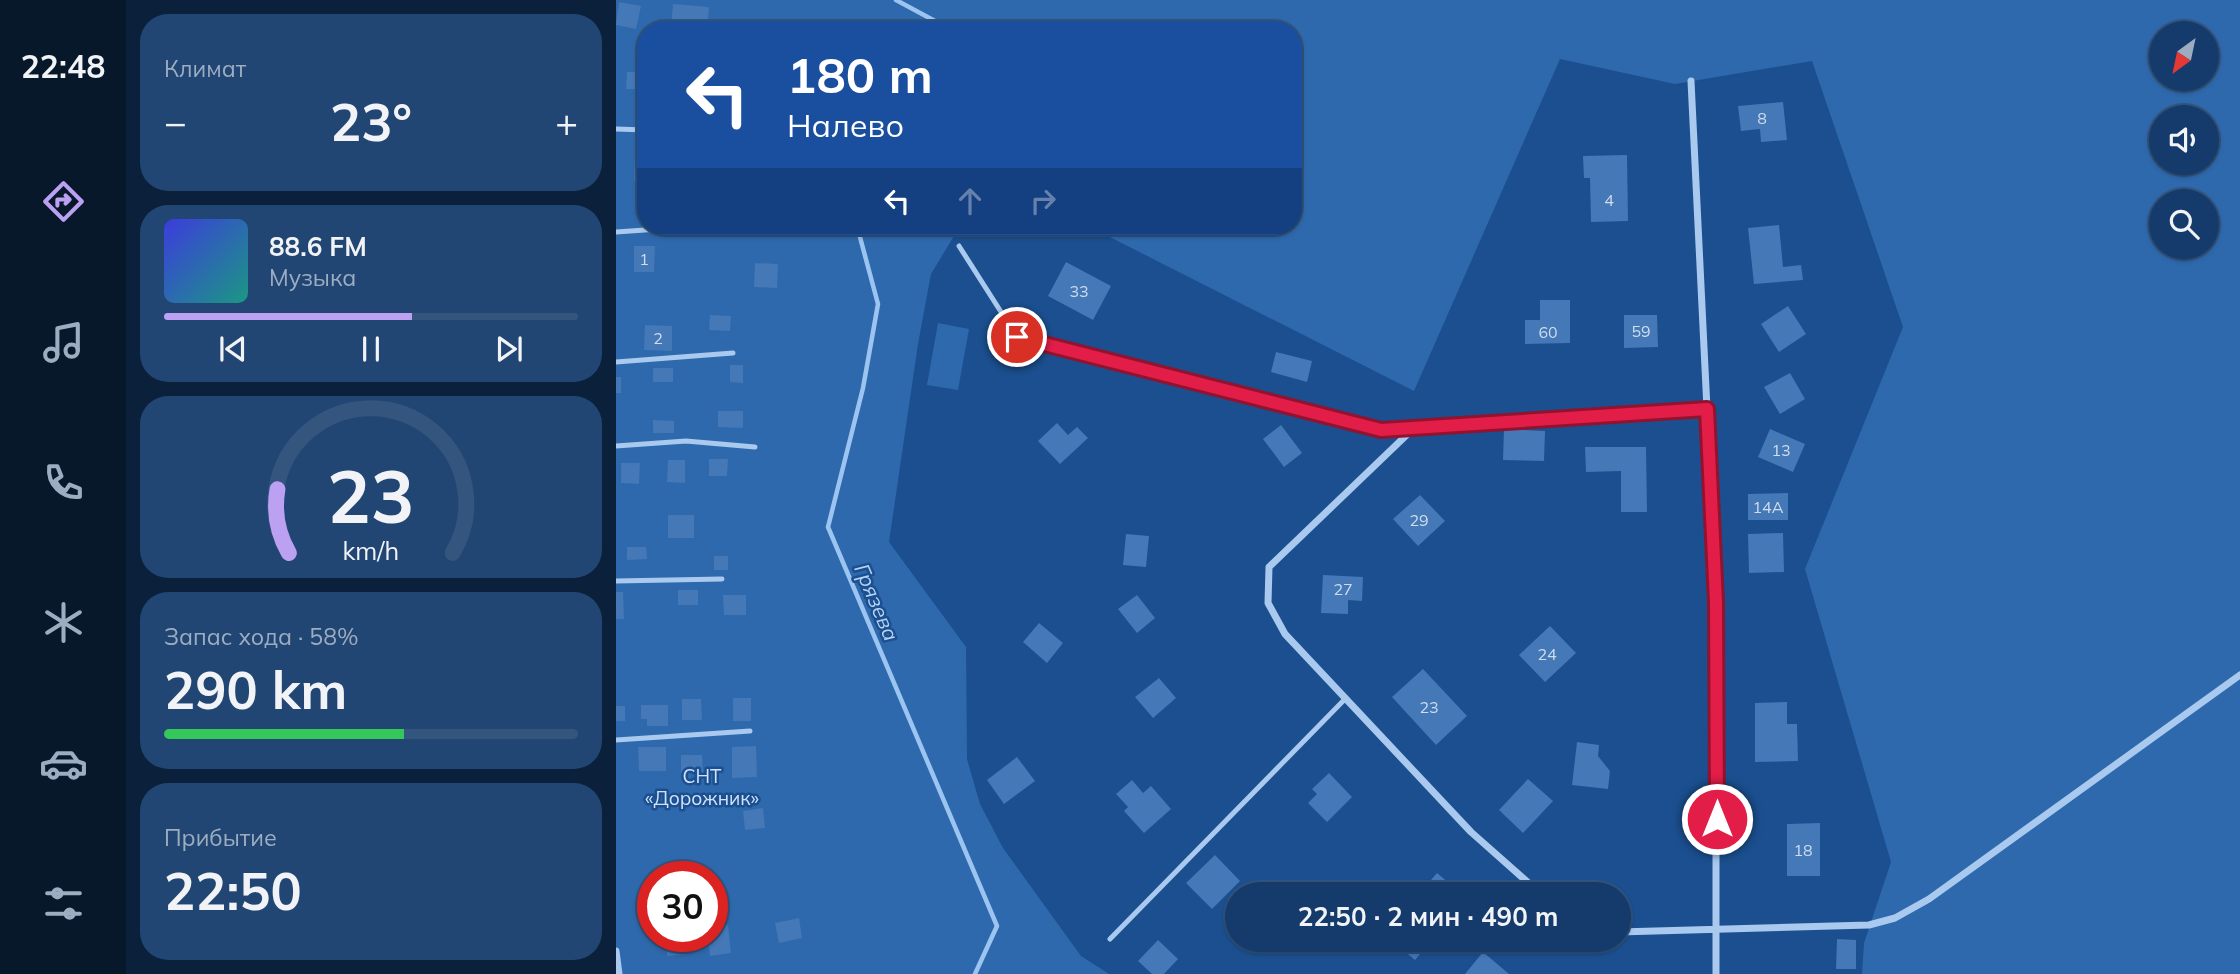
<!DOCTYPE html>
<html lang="ru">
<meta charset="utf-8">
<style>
:root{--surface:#143b6b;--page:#214673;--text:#f1f3f6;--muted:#9dadc1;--line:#33557e;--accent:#bca0f2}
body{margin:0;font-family:Mulish,sans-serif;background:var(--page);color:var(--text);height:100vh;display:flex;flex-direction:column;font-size:26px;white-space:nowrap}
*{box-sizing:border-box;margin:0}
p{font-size:23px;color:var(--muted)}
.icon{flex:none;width:38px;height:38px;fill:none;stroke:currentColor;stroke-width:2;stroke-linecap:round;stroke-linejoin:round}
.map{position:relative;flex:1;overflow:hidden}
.panel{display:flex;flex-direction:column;gap:14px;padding:14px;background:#0b203b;width:490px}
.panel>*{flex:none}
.top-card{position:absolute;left:21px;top:21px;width:665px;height:214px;border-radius:28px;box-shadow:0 2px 5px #0004,0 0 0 2px var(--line);background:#1a4fa0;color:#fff;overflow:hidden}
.needle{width:46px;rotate:213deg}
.tools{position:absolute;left:1533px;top:21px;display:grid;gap:14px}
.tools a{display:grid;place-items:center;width:70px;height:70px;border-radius:50%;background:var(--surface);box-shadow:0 2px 5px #0004,0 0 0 2px var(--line);font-size:35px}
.speed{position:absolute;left:21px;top:861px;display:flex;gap:14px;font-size:35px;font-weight:700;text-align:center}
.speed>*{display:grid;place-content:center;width:91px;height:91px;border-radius:50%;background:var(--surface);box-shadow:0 2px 5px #0004,0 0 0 2px var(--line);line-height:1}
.speed .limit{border:10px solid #d22;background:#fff;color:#111}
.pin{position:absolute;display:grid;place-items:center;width:60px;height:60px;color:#fff;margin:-30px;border:4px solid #fff;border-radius:50%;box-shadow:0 2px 7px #0007}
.me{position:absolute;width:77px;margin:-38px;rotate:0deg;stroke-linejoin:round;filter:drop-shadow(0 0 5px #0008)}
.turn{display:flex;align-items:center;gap:24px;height:147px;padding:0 35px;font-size:32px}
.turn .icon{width:91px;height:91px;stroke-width:2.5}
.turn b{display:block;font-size:49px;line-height:60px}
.lanes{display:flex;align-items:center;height:66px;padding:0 35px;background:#0003;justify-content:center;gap:35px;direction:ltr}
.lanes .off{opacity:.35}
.big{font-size:52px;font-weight:700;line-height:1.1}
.panel .widget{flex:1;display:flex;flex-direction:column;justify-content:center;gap:10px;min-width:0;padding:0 24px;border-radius:28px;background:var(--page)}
.panel .dial{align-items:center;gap:0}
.dial svg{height:182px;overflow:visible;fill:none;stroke:var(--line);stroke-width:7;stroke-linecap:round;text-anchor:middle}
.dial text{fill:var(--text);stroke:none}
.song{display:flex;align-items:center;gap:21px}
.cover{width:84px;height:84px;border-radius:10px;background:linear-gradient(135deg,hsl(240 70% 55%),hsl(170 70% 35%))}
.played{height:7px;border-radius:4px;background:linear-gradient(90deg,var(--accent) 60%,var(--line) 60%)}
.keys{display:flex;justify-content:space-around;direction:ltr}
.heat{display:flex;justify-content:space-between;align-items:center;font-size:38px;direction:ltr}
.charge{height:10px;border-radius:5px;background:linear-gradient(90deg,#34c759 58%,var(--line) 0)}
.trip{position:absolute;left:609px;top:882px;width:406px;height:70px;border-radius:35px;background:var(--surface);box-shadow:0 2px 5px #0004,0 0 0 2px var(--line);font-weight:700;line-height:70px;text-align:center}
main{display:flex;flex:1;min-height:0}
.menu{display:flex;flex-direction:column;width:126px;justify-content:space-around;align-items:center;background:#08182b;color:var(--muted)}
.menu .icon{width:49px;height:49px}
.menu .current{color:var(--accent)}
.menu b{font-size:32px;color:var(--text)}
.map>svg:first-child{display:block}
.green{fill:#2e69ad;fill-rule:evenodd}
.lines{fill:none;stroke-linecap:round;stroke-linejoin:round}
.stream{stroke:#9cc4f0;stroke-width:4.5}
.building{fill:#4478b7}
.service{stroke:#a9c9ee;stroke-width:5}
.minor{stroke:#a9c9ee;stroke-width:7}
.route-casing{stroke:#92132f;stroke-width:18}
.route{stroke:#e11d48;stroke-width:12}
.labels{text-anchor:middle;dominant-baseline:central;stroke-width:5;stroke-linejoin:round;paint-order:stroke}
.number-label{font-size:16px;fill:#d0dded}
.park-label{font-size:19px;fill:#cfe3fa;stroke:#1b4f8f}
.water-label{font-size:21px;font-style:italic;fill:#b5d3f5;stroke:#1b4f8f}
</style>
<main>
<nav class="menu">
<b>22:48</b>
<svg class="icon current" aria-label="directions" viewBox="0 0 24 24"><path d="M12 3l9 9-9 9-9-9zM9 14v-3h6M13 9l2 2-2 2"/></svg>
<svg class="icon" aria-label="music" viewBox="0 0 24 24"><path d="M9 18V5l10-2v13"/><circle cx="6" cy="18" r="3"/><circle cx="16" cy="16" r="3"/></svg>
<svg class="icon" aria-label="phone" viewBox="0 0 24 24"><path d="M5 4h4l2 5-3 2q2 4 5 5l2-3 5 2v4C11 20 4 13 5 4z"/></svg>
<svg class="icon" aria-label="climate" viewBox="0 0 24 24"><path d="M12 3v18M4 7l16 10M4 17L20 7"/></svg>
<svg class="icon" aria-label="car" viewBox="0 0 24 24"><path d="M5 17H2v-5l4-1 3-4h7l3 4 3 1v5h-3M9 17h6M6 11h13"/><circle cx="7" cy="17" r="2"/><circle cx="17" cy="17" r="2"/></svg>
<svg class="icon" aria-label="filters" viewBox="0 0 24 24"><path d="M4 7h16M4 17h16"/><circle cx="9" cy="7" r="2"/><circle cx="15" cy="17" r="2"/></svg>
</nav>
<section class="panel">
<div class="widget"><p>Климат</p>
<div class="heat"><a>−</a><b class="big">23°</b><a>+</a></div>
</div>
<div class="widget">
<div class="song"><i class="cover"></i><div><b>88.6 FM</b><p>Музыка</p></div></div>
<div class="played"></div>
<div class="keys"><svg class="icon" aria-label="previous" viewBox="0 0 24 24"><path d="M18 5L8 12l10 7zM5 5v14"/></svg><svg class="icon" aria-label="pause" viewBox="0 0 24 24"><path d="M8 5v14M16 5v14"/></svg><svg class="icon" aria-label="next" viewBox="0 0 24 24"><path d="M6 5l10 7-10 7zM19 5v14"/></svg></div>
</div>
<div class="widget dial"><svg viewBox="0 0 100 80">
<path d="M14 69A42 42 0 1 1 86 69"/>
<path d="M14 69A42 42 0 0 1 9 41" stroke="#bca0f2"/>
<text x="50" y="56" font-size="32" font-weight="700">23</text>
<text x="50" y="72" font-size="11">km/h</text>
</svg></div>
<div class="widget"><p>Запас хода · 58%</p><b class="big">290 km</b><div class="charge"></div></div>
<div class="widget"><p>Прибытие</p><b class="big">22:50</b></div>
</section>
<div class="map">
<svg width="1624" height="974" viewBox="0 0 1624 974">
<rect width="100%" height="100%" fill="#1b4f8f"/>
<!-- green -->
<path class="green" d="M0,0H1624V974H1246L1248,943L1275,862L1189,569L1287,327L1196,61L1059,84L944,59L798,391L472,226H677V30H30V226H344L315,274L302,344L273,542L350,647L351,759L364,804L387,848L465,956L493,974H0ZM1545,33H1591V79H1545ZM1545,117H1591V163H1545ZM1545,201H1591V247H1545ZM37,877H96V936H37Z
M322,323L353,329L342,390L311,385Z"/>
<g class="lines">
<!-- stream -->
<path class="stream" d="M280,0L319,21L327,30
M241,226L262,304L247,388L212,527L381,926L359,974"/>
</g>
<!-- building -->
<path class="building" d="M3,2L25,6L20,29L0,25Z
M57,4L93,7L91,30L55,28Z
M11,72H30L29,89H10Z
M1167,102L1171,140L1145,142L1144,129L1125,131L1122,106Z
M1011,155L1012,221L975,222L974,178H968L967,156Z
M19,156H30V182L18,181Z
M1163,225L1167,267L1185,265L1187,280L1138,284L1132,228Z
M18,246H39L38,272H18Z
M450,262L495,286L477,320L432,296Z
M139,263L162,264L161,288L138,287Z
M924,300H954V343L909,344V320H924Z
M1172,306L1190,334L1163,352L1145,324Z
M94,315L115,316L114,331L93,330Z
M1008,315H1041L1042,347L1008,348Z
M29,325L56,326V351L28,350Z
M660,352L696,361L691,382L655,372Z
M114,365H127V383L114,382Z
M37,368H57V382H37Z
M1174,373L1189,399L1164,414L1148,387Z
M0,377H5V393H0Z
M102,411H127V428L102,427Z
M37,420L58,421V433H37Z
M441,423L452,435L461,427L472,438L444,464L422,441Z
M665,425L686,453L668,467L647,439Z
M888,429L929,431L928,461L887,460Z
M1154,429L1189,444L1177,472L1142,457Z
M969,447H1030L1031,512H1005V471L970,472Z
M93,459H112L111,476H93Z
M52,460H69V483L51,482Z
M5,463H24L23,484L5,483Z
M1172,493V520H1132V494Z
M804,495L829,521L802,546L777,519Z
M52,515H78V538H52Z
M1167,533L1168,572L1133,573L1132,534Z
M510,534L533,536L530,567L507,565Z
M11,547H30L31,559L11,560Z
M98,556H112V570H98Z
M707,575L747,577L746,601L732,600V614L705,613Z
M62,590H82V605H62Z
M0,592H7L8,619H0Z
M107,595H130V615H108Z
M521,595L539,618L521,633L502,609Z
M423,623L447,643L431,663L407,642Z
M934,626L960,653L929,682L903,655Z
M807,669L851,716L820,745L776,697Z
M543,678L560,698L537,718L519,697Z
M117,698H135V721H117Z
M66,699H85L86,720H66Z
M1171,702V724H1181L1182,761L1139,762V703Z
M25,705H52V726H31V719H25Z
M0,706H9V721H0Z
M961,742L983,745L982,756L994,771L992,789L956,785Z
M140,746L141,777L116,778V747Z
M22,747H50V771H23Z
M65,755H86L87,773H65Z
M401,757L419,781L388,804L371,780Z
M713,773L736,797L711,822L692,803L701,794L696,789Z
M912,779L937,801L907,833L883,810Z
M516,780L527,793L535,786L555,809L528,833L508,811L512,807L500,794Z
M147,808L149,828L129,830L127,811Z
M1204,823V876H1171V824Z
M599,855L624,881L596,909L570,883Z
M821,873L846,894H803Z
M183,918L186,938L163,943L159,923Z
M112,925L115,953L94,956L92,936H96V926Z
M70,938L71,954L51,956L50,940Z
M1221,939L1240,940V969H1220Z
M542,940L562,959L548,974H536L522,961Z
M775,940H816L799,960Z
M867,952L893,974H849Z"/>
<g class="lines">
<!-- service -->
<path class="service" d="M0,129L30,130
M0,232L86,226
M343,246L401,337L765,430L800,426
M0,362L117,353
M0,446L70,441L139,447
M0,581L106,579
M0,740L134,731
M494,939L730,698"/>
<!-- minor -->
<path class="minor" d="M1091,409L1100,602V974
M925,894L855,832L669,634L652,603L653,567L800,426L1091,409L1075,81
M1003,932L1253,925L1279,918L1313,899L1624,675
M0,951L3,974"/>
</g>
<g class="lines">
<defs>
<path id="route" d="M401,337L765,430L1091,409L1100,602L1101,819"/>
</defs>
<!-- route casing -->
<use href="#route" class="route-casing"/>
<!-- route -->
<use href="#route" class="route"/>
</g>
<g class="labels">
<!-- number labels -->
<g class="number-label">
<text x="1146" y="118">8</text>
<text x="993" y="200">4</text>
<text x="28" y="259">1</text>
<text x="463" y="291">33</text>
<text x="1025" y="331">59</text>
<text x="932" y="332">60</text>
<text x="42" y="338">2</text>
<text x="1165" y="450">13</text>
<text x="1152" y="507">14А</text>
<text x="803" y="520">29</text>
<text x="727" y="589">27</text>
<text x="931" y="654">24</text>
<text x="813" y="707">23</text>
<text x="1187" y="850">18</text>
</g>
<!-- park labels -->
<g class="park-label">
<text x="86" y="776">СНТ<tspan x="86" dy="22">«Дорожник»</tspan></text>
</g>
<!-- water labels -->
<g class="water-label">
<text transform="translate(261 602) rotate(67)">Грязева</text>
</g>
</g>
</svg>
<div class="tools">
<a><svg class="needle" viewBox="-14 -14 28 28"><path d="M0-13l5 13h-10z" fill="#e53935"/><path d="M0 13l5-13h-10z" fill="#9dadc1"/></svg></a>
<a><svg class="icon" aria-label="sound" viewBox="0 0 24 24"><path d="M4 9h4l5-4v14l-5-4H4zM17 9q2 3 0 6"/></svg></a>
<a><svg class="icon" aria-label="search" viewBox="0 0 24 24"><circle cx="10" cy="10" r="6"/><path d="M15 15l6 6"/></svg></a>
</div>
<div class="speed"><div class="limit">30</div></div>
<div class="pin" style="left:401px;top:337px;background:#d93025"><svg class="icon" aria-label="arrive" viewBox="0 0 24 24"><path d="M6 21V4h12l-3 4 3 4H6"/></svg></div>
<svg class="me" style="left:1101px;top:819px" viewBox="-20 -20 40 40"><circle r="17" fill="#e11d48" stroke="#fff" stroke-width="3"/><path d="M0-11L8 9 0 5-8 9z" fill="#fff"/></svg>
<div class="trip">22:50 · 2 мин · 490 m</div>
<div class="top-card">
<div class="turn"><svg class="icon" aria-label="left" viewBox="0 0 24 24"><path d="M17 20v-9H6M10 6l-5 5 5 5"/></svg><div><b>180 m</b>Налево</div></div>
<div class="lanes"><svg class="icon" aria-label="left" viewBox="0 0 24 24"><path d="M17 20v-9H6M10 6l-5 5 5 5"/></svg><svg class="icon off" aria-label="ahead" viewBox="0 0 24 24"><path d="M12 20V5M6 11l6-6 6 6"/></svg><svg class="icon off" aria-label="right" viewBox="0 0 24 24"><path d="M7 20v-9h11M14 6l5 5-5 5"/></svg></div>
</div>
</div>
</main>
